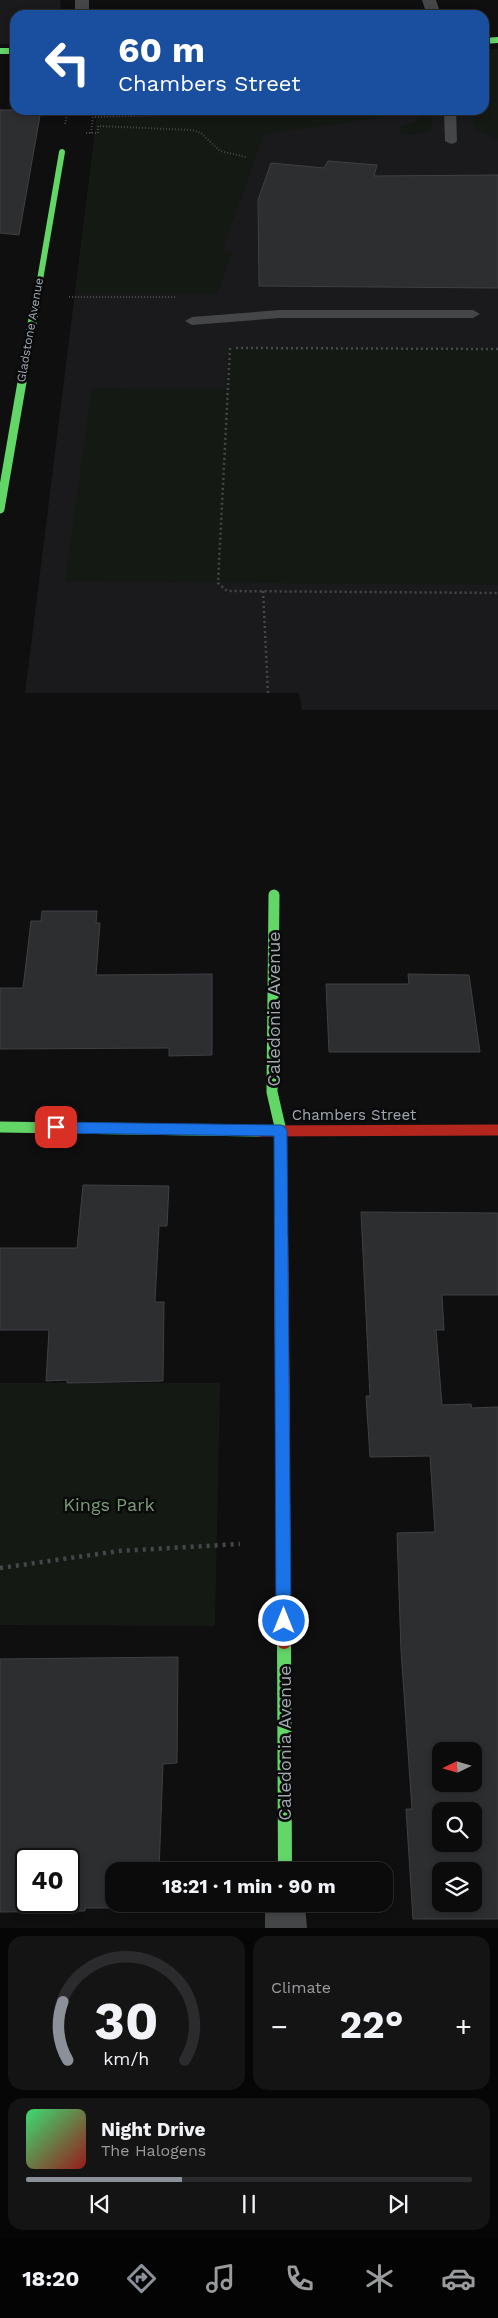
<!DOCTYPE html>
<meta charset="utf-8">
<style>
:root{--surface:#0b0b0c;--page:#141415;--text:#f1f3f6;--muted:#9a9b9d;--line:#2b2b2d;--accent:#8c9099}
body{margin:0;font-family:"Work Sans",sans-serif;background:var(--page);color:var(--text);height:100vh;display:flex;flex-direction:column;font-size:19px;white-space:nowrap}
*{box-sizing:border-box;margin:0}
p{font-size:16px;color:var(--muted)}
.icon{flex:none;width:28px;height:28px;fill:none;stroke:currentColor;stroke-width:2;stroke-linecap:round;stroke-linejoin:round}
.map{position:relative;height:1928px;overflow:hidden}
.details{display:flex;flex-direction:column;gap:8px;padding:8px;background:#060607;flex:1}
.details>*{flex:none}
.banner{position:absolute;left:10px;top:10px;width:479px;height:105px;border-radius:15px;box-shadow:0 2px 8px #0003,0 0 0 1px var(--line);background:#1a4fa0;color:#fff;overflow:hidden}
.needle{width:32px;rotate:265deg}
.controls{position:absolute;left:432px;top:1742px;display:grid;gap:10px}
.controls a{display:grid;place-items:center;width:50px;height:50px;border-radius:10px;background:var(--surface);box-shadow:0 2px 8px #0003,0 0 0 1px var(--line);font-size:25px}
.speed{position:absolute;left:15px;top:1848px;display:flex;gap:10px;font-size:25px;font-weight:700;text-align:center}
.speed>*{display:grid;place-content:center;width:65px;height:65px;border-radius:50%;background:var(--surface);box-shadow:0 2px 8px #0003,0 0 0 1px var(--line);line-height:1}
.speed .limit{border:2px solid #111;border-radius:8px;background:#fff;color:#111}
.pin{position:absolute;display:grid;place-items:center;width:42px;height:42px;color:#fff;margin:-21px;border-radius:10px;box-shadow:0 2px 8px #0006}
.me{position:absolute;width:55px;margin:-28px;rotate:0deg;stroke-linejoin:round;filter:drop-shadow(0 0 4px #0008)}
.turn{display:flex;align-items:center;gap:18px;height:105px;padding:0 25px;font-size:22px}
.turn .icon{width:65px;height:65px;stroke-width:2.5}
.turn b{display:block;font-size:35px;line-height:42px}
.big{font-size:38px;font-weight:700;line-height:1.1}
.details .widget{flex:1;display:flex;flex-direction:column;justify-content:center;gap:8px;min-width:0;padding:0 18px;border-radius:15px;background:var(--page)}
.details .dial{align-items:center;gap:0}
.dial svg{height:130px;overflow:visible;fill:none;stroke:var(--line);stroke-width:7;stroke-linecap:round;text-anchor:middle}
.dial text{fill:var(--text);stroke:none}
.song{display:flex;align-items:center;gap:15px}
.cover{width:60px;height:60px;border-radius:8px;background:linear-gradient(135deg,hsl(140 70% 55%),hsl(0 70% 35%))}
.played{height:5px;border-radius:2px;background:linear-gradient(90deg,var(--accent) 35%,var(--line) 35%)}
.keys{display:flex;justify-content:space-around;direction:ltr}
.heat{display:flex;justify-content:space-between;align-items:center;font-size:28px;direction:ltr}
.details .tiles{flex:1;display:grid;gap:8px;grid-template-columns:1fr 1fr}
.widget:last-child{grid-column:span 2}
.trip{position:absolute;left:105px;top:1862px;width:288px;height:50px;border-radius:15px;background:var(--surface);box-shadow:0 2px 8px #0003,0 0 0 1px var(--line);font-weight:700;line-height:50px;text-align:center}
.tab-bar{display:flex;height:80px;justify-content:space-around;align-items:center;background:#040405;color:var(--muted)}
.tab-bar .icon{width:35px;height:35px}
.tab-bar .selected{color:var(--accent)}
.tab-bar b{font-size:22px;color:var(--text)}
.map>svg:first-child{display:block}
.built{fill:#1a1a1c}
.green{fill:#151914}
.building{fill:#2c2e30;stroke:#3e4044;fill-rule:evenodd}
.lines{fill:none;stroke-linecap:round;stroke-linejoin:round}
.path-far2{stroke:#45474a;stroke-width:2;stroke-dasharray:1 2;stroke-linecap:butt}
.path-far1{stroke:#45474a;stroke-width:2.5;stroke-dasharray:2 3;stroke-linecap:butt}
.path{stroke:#45474a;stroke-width:4.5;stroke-dasharray:3 5;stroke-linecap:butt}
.lane{fill:#444648;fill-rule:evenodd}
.street{fill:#444648;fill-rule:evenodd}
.fast-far3{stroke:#63d668;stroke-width:6}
.fast-far2{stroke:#63d668;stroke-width:9}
.fast-far1{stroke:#63d668;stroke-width:11}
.fast{stroke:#63d668;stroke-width:14}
.slow-far1{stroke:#ff974d;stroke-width:11}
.slow{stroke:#ff974d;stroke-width:14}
.jam-far1{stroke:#b3261e;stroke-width:11}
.jam{stroke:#b3261e;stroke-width:14}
.route{fill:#1a73e8;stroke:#114b97}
.labels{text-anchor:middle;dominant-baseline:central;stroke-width:5;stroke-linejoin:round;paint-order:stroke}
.far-street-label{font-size:12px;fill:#a0a8b1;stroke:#0a0a0b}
.street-label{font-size:15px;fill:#a0a8b1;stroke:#0a0a0b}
.near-street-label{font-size:18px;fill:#a0a8b1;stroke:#0a0a0b}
.near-park-label{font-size:18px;fill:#7b9c77;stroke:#0a0a0b}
</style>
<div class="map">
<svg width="498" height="1928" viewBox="0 0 498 1928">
<rect width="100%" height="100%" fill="#0f0f10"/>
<!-- built -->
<path class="built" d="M0,0H60L61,15H15V44H0Z
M498,49V710H302L299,693H25L97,116L259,113L260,110H484V50Z"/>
<!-- green -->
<path class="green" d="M498,49V140L475,129L471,110H484V50Z
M260,110L401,111L400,115L264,134L222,251L232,252L217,294H75L97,116L259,113Z
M420,110H433L431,130L412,135L399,134L401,127L417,121Z
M228,348L498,349V585L65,581L92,388L226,389Z
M0,1383H220L215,1626L0,1625Z"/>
<!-- building -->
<path class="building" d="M0,110H41L19,235L0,233Z
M328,161L377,165L374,176L498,175V288L259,286L258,200L271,163L324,168Z
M42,911H97L96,923H100L96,975L212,974V1055L169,1056V1048L0,1049V988H23L31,921H41Z
M408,974L469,975L480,1052H329L326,984H409Z
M83,1185L169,1186L167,1226H159L155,1302H164L163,1381L67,1383V1380L46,1381L49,1330H0V1248H77Z
M361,1212L498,1213V1295H442L444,1330H436L442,1405L471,1404L472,1408L498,1407V1919H413L406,1809H412L401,1650L397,1533L435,1532L430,1456L370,1457L366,1396H370ZM441,1751H474V1784H441ZM441,1811H474V1844H441ZM441,1871H474V1904H441Z
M178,1657L177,1763L163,1764L159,1871H114V1904H146L145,1908H85V1911L0,1912V1659ZM26,1859H69V1901H26Z"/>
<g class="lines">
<!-- path-far2 -->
<path class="path-far2" d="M65,124L68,110
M86,133H98V126L192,130L201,133L220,151L246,157
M91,133L93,117L166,115
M69,297H176"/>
<!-- path-far1 -->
<path class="path-far1" d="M230,348L218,583L227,591L498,593
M236,348L498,349
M263,591L268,693"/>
<!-- path -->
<path class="path" d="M0,1568L119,1551L240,1544"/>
<!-- lane -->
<path class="lane" d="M444,110H456L457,141L455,143L451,144L445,141Z
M280,310H473L480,314L473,318H280L192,325L185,321L192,317Z"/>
<!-- street -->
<path class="street" d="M75,0H89V15H75Z
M422,0H436L441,15H427Z
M265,1904H305L307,1928H265Z"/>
<!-- fast-far3 -->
<path class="fast-far3" d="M484,41L498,40
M0,51H15
M35,309L62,152"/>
<!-- fast-far2 -->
<path class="fast-far2" d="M0,509L35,307"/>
<!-- fast-far1 -->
<path class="fast-far1" d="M274,895L272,1092L281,1131V1219
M0,1127L259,1131"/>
<!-- fast -->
<path class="fast" d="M284,1642L285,1871"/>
<!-- slow-far1 -->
<path class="slow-far1" d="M281,1219V1239"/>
<!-- slow -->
<path class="slow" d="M281,1238L283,1457"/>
<!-- jam-far1 -->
<path class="jam-far1" d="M259,1131L498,1130"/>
<!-- jam -->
<path class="jam" d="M283,1457L284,1642"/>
</g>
<!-- route -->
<path class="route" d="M56,1122L281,1125L285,1127L287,1131L291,1621L289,1626L284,1629L278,1626L276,1621L274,1136L56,1133L52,1131L50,1127L52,1124Z"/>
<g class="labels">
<!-- far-street labels -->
<g class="far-street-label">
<text transform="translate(30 330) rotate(-80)">Gladstone Avenue</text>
</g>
<!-- street labels -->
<g class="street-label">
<text x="354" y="1115">Chambers Street</text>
</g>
<!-- near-street labels -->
<g class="near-street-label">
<text transform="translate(273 1009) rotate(-90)">Caledonia Avenue</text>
<text transform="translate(284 1743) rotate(-90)">Caledonia Avenue</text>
</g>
<!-- near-park labels -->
<g class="near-park-label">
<text x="109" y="1504">Kings Park</text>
</g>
</g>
</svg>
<div class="controls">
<a><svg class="needle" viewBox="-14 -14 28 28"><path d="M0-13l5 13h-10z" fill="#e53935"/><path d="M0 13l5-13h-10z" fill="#9a9b9d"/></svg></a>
<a><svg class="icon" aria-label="search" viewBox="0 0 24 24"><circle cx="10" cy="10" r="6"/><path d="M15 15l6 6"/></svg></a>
<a><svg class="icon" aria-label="layers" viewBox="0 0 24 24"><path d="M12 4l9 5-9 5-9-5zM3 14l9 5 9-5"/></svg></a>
</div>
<div class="speed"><div class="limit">40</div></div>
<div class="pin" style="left:56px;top:1127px;background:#d93025"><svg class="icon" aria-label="arrive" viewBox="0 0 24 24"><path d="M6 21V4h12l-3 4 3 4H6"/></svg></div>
<svg class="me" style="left:284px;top:1621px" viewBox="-20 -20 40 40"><circle r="17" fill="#1a73e8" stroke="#fff" stroke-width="3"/><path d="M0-11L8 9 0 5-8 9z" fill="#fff"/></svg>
<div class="trip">18:21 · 1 min · 90 m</div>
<div class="banner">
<div class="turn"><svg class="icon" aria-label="left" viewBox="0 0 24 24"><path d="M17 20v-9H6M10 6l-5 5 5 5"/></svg><div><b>60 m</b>Chambers Street</div></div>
</div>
</div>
<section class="details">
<div class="tiles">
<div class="widget dial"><svg viewBox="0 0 100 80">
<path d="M14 69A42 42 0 1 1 86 69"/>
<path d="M14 69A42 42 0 0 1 11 33" stroke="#8c9099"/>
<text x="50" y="56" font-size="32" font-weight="700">30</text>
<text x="50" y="72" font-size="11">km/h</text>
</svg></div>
<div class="widget"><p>Climate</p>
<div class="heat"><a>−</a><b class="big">22°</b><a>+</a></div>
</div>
<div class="widget">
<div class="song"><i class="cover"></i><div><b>Night Drive</b><p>The Halogens</p></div></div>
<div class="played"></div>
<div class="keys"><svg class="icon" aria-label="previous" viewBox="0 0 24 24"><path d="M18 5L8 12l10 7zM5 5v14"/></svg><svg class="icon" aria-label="pause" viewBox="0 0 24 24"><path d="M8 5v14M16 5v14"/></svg><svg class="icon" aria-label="next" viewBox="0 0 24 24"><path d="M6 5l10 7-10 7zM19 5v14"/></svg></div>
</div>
</div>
</section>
<nav class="tab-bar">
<b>18:20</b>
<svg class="icon selected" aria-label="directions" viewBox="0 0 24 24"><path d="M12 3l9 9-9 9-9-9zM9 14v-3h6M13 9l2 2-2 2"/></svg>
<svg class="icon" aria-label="music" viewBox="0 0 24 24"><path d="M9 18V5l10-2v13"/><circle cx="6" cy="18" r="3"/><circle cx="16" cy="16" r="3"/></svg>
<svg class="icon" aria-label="phone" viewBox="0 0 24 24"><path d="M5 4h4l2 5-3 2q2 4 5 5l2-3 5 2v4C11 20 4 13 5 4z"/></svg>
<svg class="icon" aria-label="climate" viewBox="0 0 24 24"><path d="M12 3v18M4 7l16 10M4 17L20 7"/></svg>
<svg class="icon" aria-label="car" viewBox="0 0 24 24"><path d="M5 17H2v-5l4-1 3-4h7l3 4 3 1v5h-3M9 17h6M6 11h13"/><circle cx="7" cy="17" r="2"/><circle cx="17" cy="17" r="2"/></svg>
</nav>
